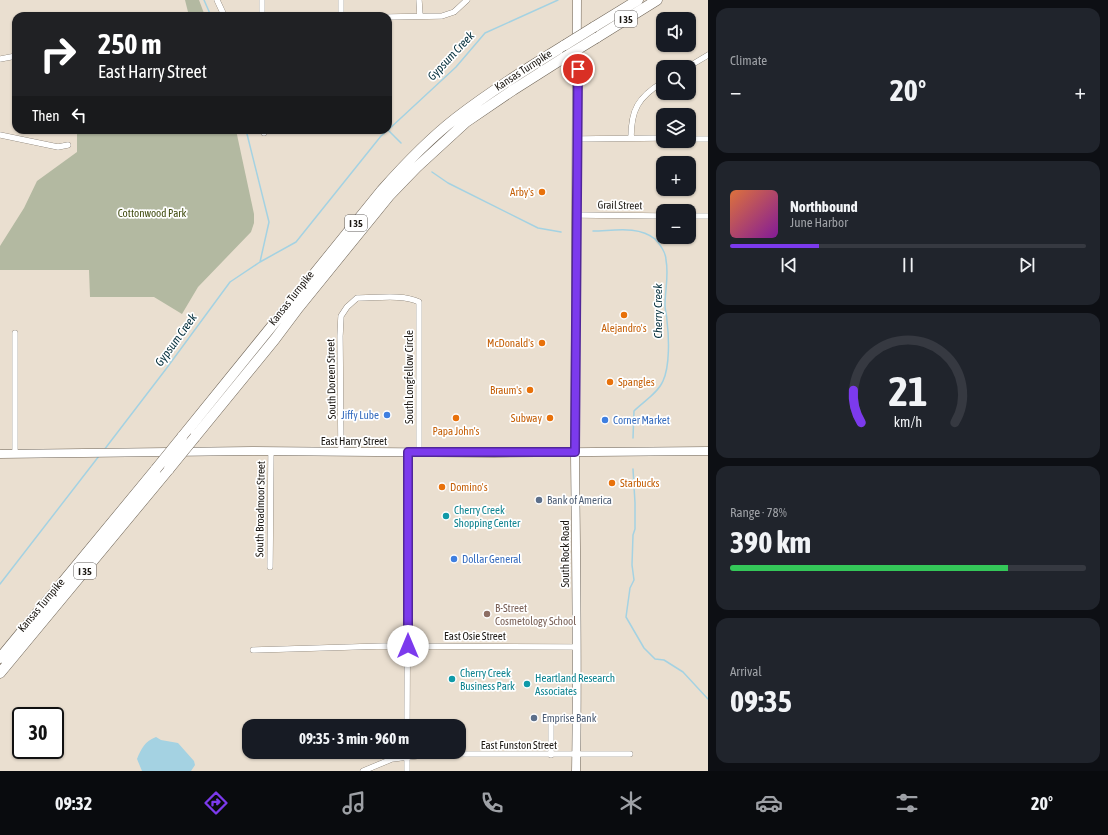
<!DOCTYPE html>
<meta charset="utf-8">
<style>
:root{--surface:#171b24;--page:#20242c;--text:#f1f3f6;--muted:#9ea1a6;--line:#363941;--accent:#7c3aed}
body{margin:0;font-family:"Asap Condensed",sans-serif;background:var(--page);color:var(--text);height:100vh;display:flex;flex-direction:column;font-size:15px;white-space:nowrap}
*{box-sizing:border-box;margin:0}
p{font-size:13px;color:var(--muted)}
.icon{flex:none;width:22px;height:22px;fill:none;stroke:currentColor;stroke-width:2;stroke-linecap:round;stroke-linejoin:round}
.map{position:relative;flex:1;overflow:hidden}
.sheet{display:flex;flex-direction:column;gap:8px;padding:8px;background:#0d0f14;width:400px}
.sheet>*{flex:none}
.banner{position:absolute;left:12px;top:12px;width:380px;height:122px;border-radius:12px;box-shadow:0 1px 3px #0004;background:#202124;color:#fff;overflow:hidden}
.buttons{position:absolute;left:656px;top:12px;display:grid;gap:8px}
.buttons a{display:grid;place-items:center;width:40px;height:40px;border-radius:8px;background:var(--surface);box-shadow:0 1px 3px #0004;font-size:20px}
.speed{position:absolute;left:12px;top:707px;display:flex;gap:8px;font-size:20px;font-weight:700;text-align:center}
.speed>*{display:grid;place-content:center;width:52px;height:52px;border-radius:50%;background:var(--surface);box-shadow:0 1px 3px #0004;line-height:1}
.speed .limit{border:2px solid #111;border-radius:6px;background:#fff;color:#111}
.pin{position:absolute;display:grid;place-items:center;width:34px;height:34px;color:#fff;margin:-17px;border:2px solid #fff;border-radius:50%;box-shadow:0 1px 4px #0007}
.me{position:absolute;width:44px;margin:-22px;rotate:0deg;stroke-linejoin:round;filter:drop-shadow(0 0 3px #0008)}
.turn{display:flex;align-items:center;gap:14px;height:84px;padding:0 20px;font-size:18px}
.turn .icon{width:52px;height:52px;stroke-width:2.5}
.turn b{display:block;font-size:28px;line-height:34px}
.then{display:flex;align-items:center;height:38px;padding:0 20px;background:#0003;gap:8px;font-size:15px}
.big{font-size:30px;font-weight:700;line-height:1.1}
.sheet .card{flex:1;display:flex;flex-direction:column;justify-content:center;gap:6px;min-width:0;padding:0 14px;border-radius:12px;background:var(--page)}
.sheet .dial{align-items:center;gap:0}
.dial svg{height:104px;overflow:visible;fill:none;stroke:var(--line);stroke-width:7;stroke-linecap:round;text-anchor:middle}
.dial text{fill:var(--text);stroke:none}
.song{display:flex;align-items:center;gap:12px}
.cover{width:48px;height:48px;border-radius:6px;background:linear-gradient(135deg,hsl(20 70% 55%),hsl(290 70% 35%))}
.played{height:4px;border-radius:2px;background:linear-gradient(90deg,var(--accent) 25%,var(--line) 25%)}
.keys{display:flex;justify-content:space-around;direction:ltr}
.heat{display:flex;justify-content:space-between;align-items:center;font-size:22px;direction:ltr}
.charge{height:6px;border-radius:3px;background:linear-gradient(90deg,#34c759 78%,var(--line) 0)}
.trip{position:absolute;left:242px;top:719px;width:224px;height:40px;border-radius:12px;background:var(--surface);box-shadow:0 1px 3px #0004;font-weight:700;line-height:40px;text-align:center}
.tab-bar{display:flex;height:64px;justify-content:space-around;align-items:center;background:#090b0e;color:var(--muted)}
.tab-bar .icon{width:28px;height:28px}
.tab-bar .on{color:var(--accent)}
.tab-bar b{font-size:18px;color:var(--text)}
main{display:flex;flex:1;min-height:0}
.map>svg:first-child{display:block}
.green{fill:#b3b9a1}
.water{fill:#a4d2e2}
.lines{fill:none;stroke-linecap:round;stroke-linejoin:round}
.stream{stroke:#a4d2e2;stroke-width:1.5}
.minor-casing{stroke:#6e6457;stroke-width:6}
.secondary-casing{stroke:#6e6457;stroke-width:9}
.motorway-casing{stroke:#6e6457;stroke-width:11}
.minor{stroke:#fff;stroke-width:5.5}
.secondary{stroke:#fff;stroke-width:8}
.motorway{stroke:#fff;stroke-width:10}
.motorway-bridge-casing{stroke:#6e6457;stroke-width:11;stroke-linecap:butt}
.motorway-bridge{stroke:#fff;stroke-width:10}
.route-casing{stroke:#51269a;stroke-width:10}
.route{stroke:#7c3aed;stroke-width:7}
.food-dot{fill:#e8710a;stroke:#fff;stroke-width:1.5}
.shop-dot{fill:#3f7fe0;stroke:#fff;stroke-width:1.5}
.service-dot{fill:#5c6f8a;stroke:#fff;stroke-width:1.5}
.culture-dot{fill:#0f9aa8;stroke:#fff;stroke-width:1.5}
.education-dot{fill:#8d6e63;stroke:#fff;stroke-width:1.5}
.labels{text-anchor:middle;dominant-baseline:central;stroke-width:3.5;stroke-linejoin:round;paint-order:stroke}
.shield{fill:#fff;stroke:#605d5a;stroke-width:1}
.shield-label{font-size:10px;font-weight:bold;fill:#1c1813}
.street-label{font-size:11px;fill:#1c1813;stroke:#fff}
.food-label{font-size:11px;fill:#c56008;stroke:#fff;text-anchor:end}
.park-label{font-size:11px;fill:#434e13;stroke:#fff}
.shop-label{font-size:11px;fill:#366cbe;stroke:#fff;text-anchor:start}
.service-label{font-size:11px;fill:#4e5e75;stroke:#fff;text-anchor:start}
.culture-label{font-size:11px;fill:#0d838f;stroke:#fff;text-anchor:start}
.education-label{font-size:11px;fill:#785e54;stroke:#fff;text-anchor:start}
.water-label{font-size:12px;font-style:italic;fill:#05303d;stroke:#fff}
</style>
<main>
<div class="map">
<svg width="708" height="771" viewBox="0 0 708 771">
<rect width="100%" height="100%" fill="#eadfd0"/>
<!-- green -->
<path class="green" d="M185,0H199L205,16H189Z
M77,130H236L254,214V223L251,232L198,287L182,314L154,297H90L89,270H0V246L24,208L37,181L77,152Z"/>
<!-- water -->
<path class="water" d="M156,737L161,740L178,743L194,761L195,765L191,771H142L137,759C141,749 145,741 156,737Z"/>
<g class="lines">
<!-- stream -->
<path class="stream" d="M204,0L211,16
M246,130L269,222L260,262
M388,130L456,67L485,33L558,0
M388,130L401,143
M432,172L448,183L538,228L561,232
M593,231C612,231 638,225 655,239C660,244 666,253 666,260C669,275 665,291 665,305C665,311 667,315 667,321C669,337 670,366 663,381C658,393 643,402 634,411L633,438
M104,450L166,369L230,282L260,262L296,242L381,136L388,130
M633,469L635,503V529L633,535L632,565L634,580L630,588L626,617L644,648L655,659L664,660L683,672L708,699
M0,584L99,456"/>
<defs>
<path id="minor" d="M217,0L223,13
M419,0L420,16
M262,16V0
M341,16V0
M388,17L442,16L454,12L467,0
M0,59L16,56
M688,67L708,55
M264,130V133
M0,135L58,147L68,145
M631,138C631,110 638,97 663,82
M577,139L663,138
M689,139H708
M576,215L663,216
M689,216H708
M15,333V454
M341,452L340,336L341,316L347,307L357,298C375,298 404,294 419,302V452
M270,567L271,451
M253,650L385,646L577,647
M551,719V755
M407,726L408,452
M363,771L392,759L434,754H630
M407,771V752"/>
<path id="secondary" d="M0,454L252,451L494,453L708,451
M576,771C578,665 576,559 575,453C575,302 577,151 577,0"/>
<path id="motorway" d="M594,27L638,0
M596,38L657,0
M182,437L382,190C405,164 429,139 456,118C491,91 528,68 565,45
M195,437L275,339L299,307L389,196L417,167L466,122L513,90L565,57
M0,658L156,469
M0,673L169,469"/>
</defs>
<!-- minor casing -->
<use href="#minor" class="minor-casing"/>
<!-- secondary casing -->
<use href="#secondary" class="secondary-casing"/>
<!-- motorway casing -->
<use href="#motorway" class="motorway-casing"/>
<!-- minor -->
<use href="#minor" class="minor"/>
<!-- secondary -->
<use href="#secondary" class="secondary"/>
<!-- motorway -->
<use href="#motorway" class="motorway"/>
<defs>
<path id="motorway-bridge" d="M565,45L594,27
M565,57L596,38
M156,469L182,437
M169,469L195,437"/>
</defs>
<!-- motorway-bridge casing -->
<use href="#motorway-bridge" class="motorway-bridge-casing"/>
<!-- motorway-bridge -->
<use href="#motorway-bridge" class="motorway-bridge"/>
</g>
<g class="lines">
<defs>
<path id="route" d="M408,646V452H575L578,69"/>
</defs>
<!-- route casing -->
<use href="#route" class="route-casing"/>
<!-- route -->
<use href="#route" class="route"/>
</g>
<!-- markers -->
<g class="food-dot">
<circle cx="542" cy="192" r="4"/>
<circle cx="624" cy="315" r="4"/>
<circle cx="542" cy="343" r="4"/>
<circle cx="610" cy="382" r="4"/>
<circle cx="530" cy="390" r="4"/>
<circle cx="456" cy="418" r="4"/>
<circle cx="550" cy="418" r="4"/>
<circle cx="612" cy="483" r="4"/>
<circle cx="442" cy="487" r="4"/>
</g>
<g class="shop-dot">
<circle cx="387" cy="415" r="4"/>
<circle cx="605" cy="420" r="4"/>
<circle cx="454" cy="559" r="4"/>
</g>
<g class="service-dot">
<circle cx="539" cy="500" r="4"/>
<circle cx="534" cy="718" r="4"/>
</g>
<g class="culture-dot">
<circle cx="446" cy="516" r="4"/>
<circle cx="452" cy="679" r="4"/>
<circle cx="527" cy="684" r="4"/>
</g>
<circle class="education-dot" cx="487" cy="614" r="4"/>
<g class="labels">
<!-- shield labels -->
<g class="shield">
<rect x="615" y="11" width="22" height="16" rx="3"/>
<rect x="345" y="215" width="22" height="16" rx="3"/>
<rect x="74" y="563" width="22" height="16" rx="3"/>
</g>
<g class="shield-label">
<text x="626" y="19">I 35</text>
<text x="356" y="223">I 35</text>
<text x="85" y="571">I 35</text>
</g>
<!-- street labels -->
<g class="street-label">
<text transform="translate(523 70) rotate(-33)">Kansas Turnpike</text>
<text transform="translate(620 205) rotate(1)">Grail Street</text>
<text transform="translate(291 298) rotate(-52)">Kansas Turnpike</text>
<text transform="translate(409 377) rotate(-90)">South Longfellow Circle</text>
<text transform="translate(331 379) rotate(-91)">South Doreen Street</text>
<text x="354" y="441">East Harry Street</text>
<text transform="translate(260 509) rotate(-89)">South Broadmoor Street</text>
<text transform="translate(565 554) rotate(-90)">South Rock Road</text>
<text transform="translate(41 605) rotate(-50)">Kansas Turnpike</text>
<text x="475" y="636">East Osie Street</text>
<text x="519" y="745">East Funston Street</text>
</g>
<!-- food labels -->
<g class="food-label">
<text x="534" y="192">Arby's</text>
<text x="624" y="328" text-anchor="middle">Alejandro's</text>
<text x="534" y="343">McDonald's</text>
<text x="618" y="382" text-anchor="start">Spangles</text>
<text x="522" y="390">Braum's</text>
<text x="542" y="418">Subway</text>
<text x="456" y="431" text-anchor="middle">Papa John's</text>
<text x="620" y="483" text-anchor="start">Starbucks</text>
<text x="450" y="487" text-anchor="start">Domino's</text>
</g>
<!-- park labels -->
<g class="park-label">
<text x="152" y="213">Cottonwood Park</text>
</g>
<!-- shop labels -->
<g class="shop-label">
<text x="379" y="415" text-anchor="end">Jiffy Lube</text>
<text x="613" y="420">Corner Market</text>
<text x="462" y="559">Dollar General</text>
</g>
<!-- service labels -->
<g class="service-label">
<text x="547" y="500">Bank of America</text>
<text x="542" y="718">Emprise Bank</text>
</g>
<!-- culture labels -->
<g class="culture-label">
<text x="454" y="510">Cherry Creek<tspan x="454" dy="13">Shopping Center</tspan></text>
<text x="460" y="673">Cherry Creek<tspan x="460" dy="13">Business Park</tspan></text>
<text x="535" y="678">Heartland Research<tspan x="535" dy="13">Associates</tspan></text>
</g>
<!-- education labels -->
<g class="education-label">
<text x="495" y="608">B-Street<tspan x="495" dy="13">Cosmetology School</tspan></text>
</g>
<!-- water labels -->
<g class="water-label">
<text transform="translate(451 56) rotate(-47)">Gypsum Creek</text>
<text transform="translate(658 311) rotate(-90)">Cherry Creek</text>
<text transform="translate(176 340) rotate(-54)">Gypsum Creek</text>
</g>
</g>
</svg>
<div class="buttons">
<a><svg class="icon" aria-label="sound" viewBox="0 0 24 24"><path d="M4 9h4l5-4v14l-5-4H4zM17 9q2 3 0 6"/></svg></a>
<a><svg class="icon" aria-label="search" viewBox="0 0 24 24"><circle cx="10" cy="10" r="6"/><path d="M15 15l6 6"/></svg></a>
<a><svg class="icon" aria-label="layers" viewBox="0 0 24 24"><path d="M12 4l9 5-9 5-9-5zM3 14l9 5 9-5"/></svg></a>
<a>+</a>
<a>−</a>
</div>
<div class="speed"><div class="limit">30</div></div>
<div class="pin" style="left:578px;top:69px;background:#d93025"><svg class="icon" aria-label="arrive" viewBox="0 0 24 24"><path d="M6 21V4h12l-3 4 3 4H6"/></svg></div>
<svg class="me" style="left:408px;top:646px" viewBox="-20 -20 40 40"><circle r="19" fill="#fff"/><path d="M0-13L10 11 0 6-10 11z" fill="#7c3aed"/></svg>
<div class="trip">09:35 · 3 min · 960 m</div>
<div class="banner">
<div class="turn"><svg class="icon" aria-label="right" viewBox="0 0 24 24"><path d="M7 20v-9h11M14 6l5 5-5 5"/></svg><div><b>250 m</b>East Harry Street</div></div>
<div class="then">Then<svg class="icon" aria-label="left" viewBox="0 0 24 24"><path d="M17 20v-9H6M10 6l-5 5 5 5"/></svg></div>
</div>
</div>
<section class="sheet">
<div class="card"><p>Climate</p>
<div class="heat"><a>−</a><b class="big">20°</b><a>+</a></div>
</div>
<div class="card">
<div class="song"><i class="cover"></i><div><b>Northbound</b><p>June Harbor</p></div></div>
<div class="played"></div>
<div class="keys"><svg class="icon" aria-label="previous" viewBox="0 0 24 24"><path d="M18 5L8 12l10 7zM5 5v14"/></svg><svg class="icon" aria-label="pause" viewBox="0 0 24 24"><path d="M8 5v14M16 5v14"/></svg><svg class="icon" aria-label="next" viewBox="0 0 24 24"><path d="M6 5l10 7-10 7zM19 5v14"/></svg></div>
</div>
<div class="card dial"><svg viewBox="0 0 100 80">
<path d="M14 69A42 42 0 1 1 86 69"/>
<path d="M14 69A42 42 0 0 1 8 44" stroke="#7c3aed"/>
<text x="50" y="56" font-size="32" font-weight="700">21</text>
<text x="50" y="72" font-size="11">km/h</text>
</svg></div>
<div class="card"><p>Range · 78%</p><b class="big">390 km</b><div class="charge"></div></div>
<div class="card"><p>Arrival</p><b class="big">09:35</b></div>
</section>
</main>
<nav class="tab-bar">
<b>09:32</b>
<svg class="icon on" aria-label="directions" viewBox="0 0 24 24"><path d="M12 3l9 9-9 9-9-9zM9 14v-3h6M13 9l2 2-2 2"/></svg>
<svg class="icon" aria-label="music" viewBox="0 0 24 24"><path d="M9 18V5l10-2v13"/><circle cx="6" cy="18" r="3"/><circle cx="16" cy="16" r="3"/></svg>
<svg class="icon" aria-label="phone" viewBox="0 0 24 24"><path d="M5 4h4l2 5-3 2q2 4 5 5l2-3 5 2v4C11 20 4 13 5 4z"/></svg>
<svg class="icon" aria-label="climate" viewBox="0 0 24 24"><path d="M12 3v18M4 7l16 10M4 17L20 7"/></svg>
<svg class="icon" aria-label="car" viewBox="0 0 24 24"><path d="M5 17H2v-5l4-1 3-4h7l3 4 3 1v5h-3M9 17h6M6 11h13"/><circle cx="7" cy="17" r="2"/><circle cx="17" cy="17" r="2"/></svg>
<svg class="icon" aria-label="filters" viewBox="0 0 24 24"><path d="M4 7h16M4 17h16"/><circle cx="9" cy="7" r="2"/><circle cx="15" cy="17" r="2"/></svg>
<b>20°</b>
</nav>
